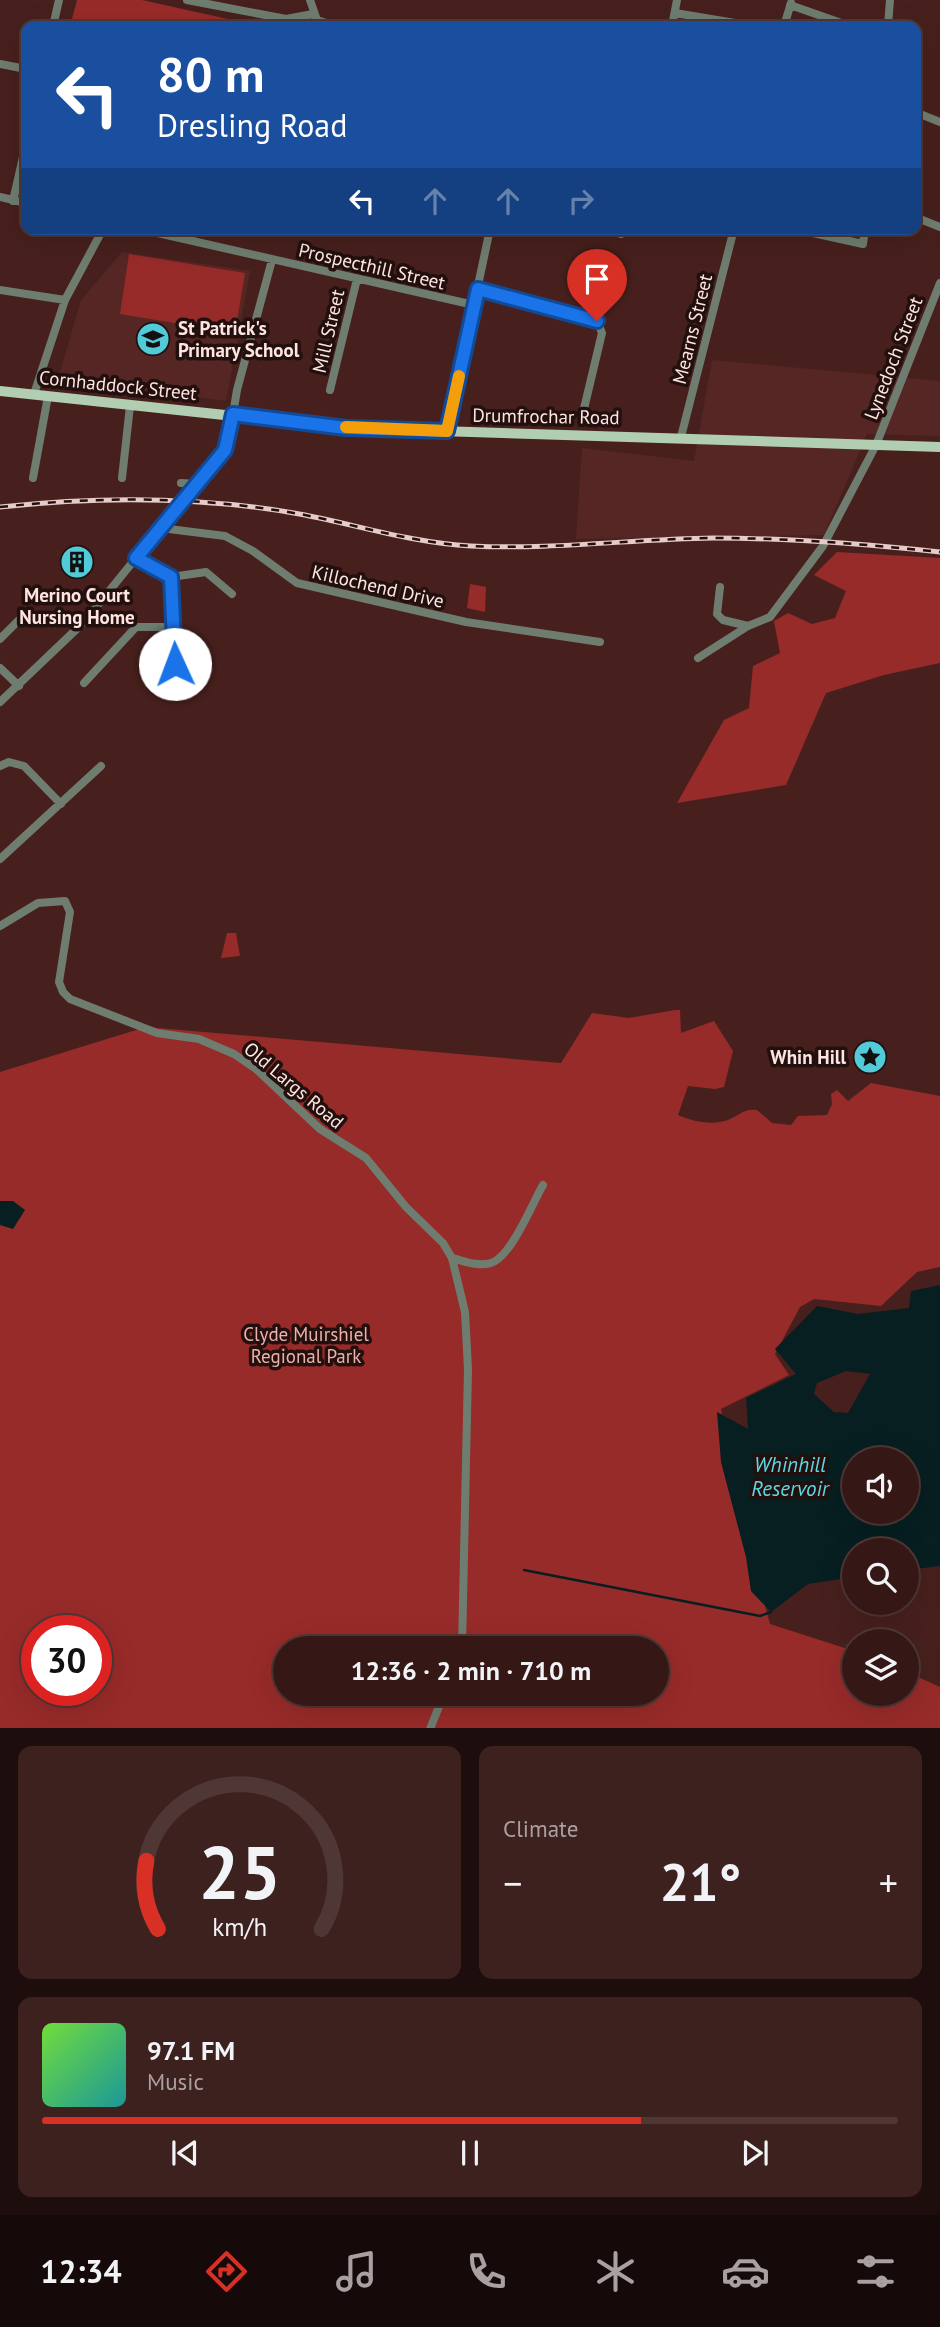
<!DOCTYPE html>
<meta charset="utf-8">
<style>
:root{--surface:#351816;--page:#3d211f;--text:#f1f3f6;--muted:#aaa0a1;--line:#4f3735;--accent:#d93025}
body{margin:0;font-family:"PT Sans",sans-serif;background:var(--page);color:var(--text);height:100vh;display:flex;flex-direction:column;font-size:26px;white-space:nowrap}
*{box-sizing:border-box;margin:0}
p{font-size:23px;color:var(--muted)}
.icon{flex:none;width:38px;height:38px;fill:none;stroke:currentColor;stroke-width:2;stroke-linecap:round;stroke-linejoin:round}
.map{position:relative;height:1728px;overflow:hidden}
.sheet{display:flex;flex-direction:column;gap:18px;padding:18px;background:#1d0d0c;flex:1}
.sheet>*{flex:none}
.banner{position:absolute;left:21px;top:21px;width:900px;height:214px;border-radius:14px;box-shadow:0 7px 28px #0002,0 0 0 2px var(--line);background:#1a4fa0;color:#fff;overflow:hidden}
.tools{position:absolute;left:842px;top:1447px;display:grid;gap:14px}
.tools a{display:grid;place-items:center;width:77px;height:77px;border-radius:50%;background:var(--surface);box-shadow:0 7px 28px #0002,0 0 0 2px var(--line);font-size:35px}
.speed{position:absolute;left:21px;top:1615px;display:flex;gap:14px;font-size:35px;font-weight:700;text-align:center}
.speed>*{display:grid;place-content:center;width:91px;height:91px;border-radius:50%;background:var(--surface);box-shadow:0 7px 28px #0002,0 0 0 2px var(--line);line-height:1}
.speed .limit{border:10px solid #d22;background:#fff;color:#111}
.pin{position:absolute;display:grid;place-items:center;width:60px;height:60px;color:#fff;margin:-72px -30px;border-radius:50% 50% 50% 0;rotate:-45deg;box-shadow:0 0 7px #0007}
.pin .icon{rotate:45deg}
.me{position:absolute;width:77px;margin:-38px;rotate:358deg;stroke-linejoin:round;filter:drop-shadow(0 0 5px #0008)}
.turn{display:flex;align-items:center;gap:24px;height:147px;padding:0 21px;font-size:32px}
.turn .icon{width:91px;height:91px;stroke-width:2.5}
.turn b{display:block;font-size:49px;line-height:60px}
.lanes{display:flex;align-items:center;height:66px;padding:0 21px;background:#0003;justify-content:center;gap:35px;direction:ltr}
.lanes .off{opacity:.35}
.big{font-size:52px;font-weight:700;line-height:1.1}
.sheet .card{flex:1;display:flex;flex-direction:column;justify-content:center;gap:10px;min-width:0;padding:0 24px;border-radius:14px;background:var(--page)}
.sheet .dial{align-items:center;gap:0}
.dial svg{height:182px;overflow:visible;fill:none;stroke:var(--line);stroke-width:7;stroke-linecap:round;text-anchor:middle}
.dial text{fill:var(--text);stroke:none}
.song{display:flex;align-items:center;gap:21px}
.cover{width:84px;height:84px;border-radius:10px;background:linear-gradient(135deg,hsl(100 70% 55%),hsl(180 70% 35%))}
.played{height:7px;border-radius:4px;background:linear-gradient(90deg,var(--accent) 70%,var(--line) 70%)}
.keys{display:flex;justify-content:space-around;direction:ltr}
.heat{display:flex;justify-content:space-between;align-items:center;font-size:38px;direction:ltr}
.sheet .tiles{flex:1;display:grid;gap:18px;grid-template-columns:1fr 1fr}
.card:last-child{grid-column:span 2}
.trip{position:absolute;left:273px;top:1636px;width:396px;height:70px;border-radius:35px;background:var(--surface);box-shadow:0 7px 28px #0002,0 0 0 2px var(--line);font-weight:700;line-height:70px;text-align:center}
.dock{display:flex;height:112px;justify-content:space-around;align-items:center;background:#150a09;color:var(--muted)}
.dock .icon{width:49px;height:49px}
.dock .selected{color:var(--accent)}
.dock b{font-size:32px;color:var(--text)}
.map>svg:first-child{display:block}
.built{fill:#552623}
.green{fill:#972b29;fill-rule:evenodd}
.water{fill:#071f21;fill-rule:evenodd}
.lines{fill:none;stroke-linecap:round;stroke-linejoin:round}
.stream{stroke:#071f21;stroke-width:2.5}
.minor{stroke:#6f7d70;stroke-width:8}
.major{stroke:#b1ceb2;stroke-width:10}
.rail-casing{stroke:#e8cbc8;stroke-width:5}
.rail{stroke:#21100e;stroke-width:2.5;stroke-dasharray:8;stroke-linecap:butt}
.minor-bridge{stroke:#6f7d70;stroke-width:8}
.route-casing{stroke:#114b97;stroke-width:18}
.route{stroke:#1a73e8;stroke-width:12}
.slow{stroke:#f59e0b;stroke-width:12}
.labels{text-anchor:middle;dominant-baseline:central;stroke-width:7;stroke-linejoin:round;paint-order:stroke}
.street-label{font-size:19px;fill:#ffe4e1;stroke:#21100e}
.poi-label{font-size:19px;font-weight:bold;fill:#ffe4e1;stroke:#21100e;text-anchor:start}
.park-label{font-size:19px;fill:#edb0aa;stroke:#21100e}
.water-label{font-size:21px;font-style:italic;fill:#5fd8e5;stroke:#21100e}
</style>
<div class="map">
<svg width="940" height="1729" viewBox="0 0 940 1729">
<rect width="100%" height="100%" fill="#47201d"/>
<!-- built -->
<path class="built" d="M122,252L250,271L226,401L58,379L81,300Z
M712,360L940,381V436L867,434L824,535L576,539L582,448L694,461Z"/>
<!-- green -->
<path class="green" d="M77,0H142L259,26H70Z
M129,254L245,273L235,333L120,314Z
M837,552L940,558V663L884,675L826,693L786,785L677,803L724,720L749,708L753,666L780,653L774,621L788,613L812,624L835,618L846,591L814,575Z
M470,584L486,587L485,612L467,608Z
M227,933H236L240,956L221,958Z
M675,1010H680L681,1033L714,1021L733,1051L724,1087L715,1089L688,1086L678,1115C693,1122 715,1126 730,1119C742,1114 743,1109 757,1110L772,1123L791,1125L798,1116L827,1115L832,1104L831,1094L837,1090L848,1101L871,1083L940,1096V1267L917,1272L881,1306L814,1299L800,1307L775,1354L789,1375L721,1409L739,1511L770,1624L854,1651V1694H906L907,1672L940,1687V1728L0,1729V1072L146,1027L561,1063L592,1013L629,1018ZM37,1631H96V1690H37ZM285,1648H656V1694H285Z"/>
<!-- water -->
<path class="water" d="M0,1201H13L25,1210L13,1229L0,1225Z
M940,1285V1566L907,1570L906,1550H854V1577L808,1584L771,1612L751,1591L746,1557L721,1462L717,1412L748,1429L746,1398L796,1374L775,1349L817,1306L858,1314L909,1308L911,1291ZM846,1371L870,1374L848,1413L834,1412L814,1394L817,1383ZM854,1460H906V1512H854Z"/>
<g class="lines">
<!-- stream -->
<path class="stream" d="M524,1570L760,1616L771,1612"/>
<!-- minor -->
<path class="minor" d="M187,0L286,19L313,14
M310,0L317,20L336,26
M790,5L850,26
M675,13L753,26
M53,26L59,0
M672,26L677,0
M784,26L791,3
M888,26L890,0
M0,64L26,69
M915,112L940,122
M0,197L26,203
M13,201L26,144
M915,217L940,227
M140,229L474,305
M795,229L863,244L865,229
M621,234L622,229
M478,289L597,321L602,333L582,417
M0,290L65,300
M330,390L357,279
M34,394L65,300L103,229
M447,431L490,229
M681,437L734,229
M33,478L48,396
M122,478L130,406
M181,483L197,484
M195,488L228,444L237,390L272,260
M165,523L169,529L225,536L253,551L297,583L466,622L600,642
M136,558L171,577L206,572L232,594
M171,577L175,664
M720,587L717,614L723,620L748,626
M0,639L23,616
M698,658L748,626L770,617L823,546L876,445L940,283
M0,668L19,686
M84,683L136,627H173
M0,702L84,622L175,510
M0,766L9,762L24,766L61,804
M0,859L101,766
M0,926L38,903L65,901L70,912L59,982L63,992L70,999L157,1033L199,1039L234,1054L256,1069L320,1129L366,1158L406,1207L443,1243L452,1258L465,1312L468,1369L462,1648
M452,1258C464,1261 478,1267 491,1263C511,1257 532,1204 543,1185
M430,1729L444,1694"/>
<!-- major -->
<path class="major" d="M0,391L346,428L940,447"/>
<defs>
<path id="rail" d="M0,507C102,496 203,496 305,515C360,526 414,543 471,546C552,550 633,539 713,538C790,538 864,544 940,552"/>
</defs>
<!-- rail casing -->
<use href="#rail" class="rail-casing"/>
<!-- rail -->
<use href="#rail" class="rail"/>
<!-- minor-bridge -->
<path class="minor-bridge" d="M175,510L195,488"/>
</g>
<g class="lines">
<defs>
<path id="route" d="M175,664L171,577L136,558L225,450L233,414L346,428L447,431L478,289L597,321"/>
</defs>
<!-- route casing -->
<use href="#route" class="route-casing"/>
<!-- route -->
<use href="#route" class="route"/>
<!-- slow -->
<path class="slow" d="M346,427L447,431L459,376"/>
</g>
<!-- icons -->
<defs>
<symbol id="school-disc" viewBox="-11 -11 22 22"><circle r="9.5" fill="#52cbd9" stroke="#21100e"/><path d="M0-5L7-2L0 1L-7-2ZM-4 1L0 2.5L4 1V4Q0 6-4 4Z" fill="#111"/></symbol>
<symbol id="building-disc" viewBox="-11 -11 22 22"><circle r="9.5" fill="#52cbd9" stroke="#21100e"/><path d="M-4-6H4V6H1V3H-1V6H-4ZM-2.5-4.3h1.7v1.8h-1.7ZM.8-4.3h1.7v1.8H.8ZM-2.5-1h1.7V.8h-1.7ZM.8-1h1.7V.8H.8Z" fill="#111"/></symbol>
<symbol id="sight-disc" viewBox="-11 -11 22 22"><circle r="9.5" fill="#52cbd9" stroke="#21100e"/><path d="M0-6L1.8-2.2L6-1.7L2.9 1.2L3.7 5.4L0 3.3L-3.7 5.4L-2.9 1.2L-6-1.7L-1.8-2.2Z" fill="#111"/></symbol>
</defs>
<g fill-rule="evenodd">
<use href="#school-disc" x="134" y="320" width="38" height="38"/>
<use href="#building-disc" x="58" y="543" width="38" height="38"/>
<use href="#sight-disc" x="851" y="1038" width="38" height="38"/>
</g>
<g class="labels">
<!-- street labels -->
<g class="street-label">
<text transform="translate(372 266) rotate(13)">Prospecthill Street</text>
<text transform="translate(692 329) rotate(-76)">Mearns Street</text>
<text transform="translate(328 331) rotate(-77)">Mill Street</text>
<text transform="translate(893 358) rotate(-69)">Lynedoch Street</text>
<text transform="translate(118 385) rotate(6)">Cornhaddock Street</text>
<text transform="translate(546 416) rotate(1)">Drumfrochar Road</text>
<text transform="translate(378 586) rotate(13)">Killochend Drive</text>
<text transform="translate(294 1085) rotate(40)">Old Largs Road</text>
</g>
<!-- poi labels -->
<g class="poi-label">
<text x="178" y="328">St Patrick's<tspan x="178" dy="22">Primary School</tspan></text>
<text x="77" y="595" text-anchor="middle">Merino Court<tspan x="77" dy="22">Nursing Home</tspan></text>
<text x="846" y="1057" text-anchor="end">Whin Hill</text>
</g>
<!-- park labels -->
<g class="park-label">
<text x="306" y="1334">Clyde Muirshiel<tspan x="306" dy="22">Regional Park</tspan></text>
</g>
<!-- water labels -->
<g class="water-label">
<text x="790" y="1464">Whinhill<tspan x="790" dy="24">Reservoir</tspan></text>
</g>
</g>
</svg>
<div class="tools">
<a><svg class="icon" aria-label="sound" viewBox="0 0 24 24"><path d="M4 9h4l5-4v14l-5-4H4zM17 9q2 3 0 6"/></svg></a>
<a><svg class="icon" aria-label="search" viewBox="0 0 24 24"><circle cx="10" cy="10" r="6"/><path d="M15 15l6 6"/></svg></a>
<a><svg class="icon" aria-label="layers" viewBox="0 0 24 24"><path d="M12 4l9 5-9 5-9-5zM3 14l9 5 9-5"/></svg></a>
</div>
<div class="speed"><div class="limit">30</div></div>
<div class="pin" style="left:597px;top:321px;background:#d93025"><svg class="icon" aria-label="arrive" viewBox="0 0 24 24"><path d="M6 21V4h12l-3 4 3 4H6"/></svg></div>
<svg class="me" style="left:175px;top:664px" viewBox="-20 -20 40 40"><circle r="19" fill="#fff"/><path d="M0-13L10 11 0 6-10 11z" fill="#1a73e8"/></svg>
<div class="trip">12:36 · 2 min · 710 m</div>
<div class="banner">
<div class="turn"><svg class="icon" aria-label="left" viewBox="0 0 24 24"><path d="M17 20v-9H6M10 6l-5 5 5 5"/></svg><div><b>80 m</b>Dresling Road</div></div>
<div class="lanes"><svg class="icon" aria-label="left" viewBox="0 0 24 24"><path d="M17 20v-9H6M10 6l-5 5 5 5"/></svg><svg class="icon off" aria-label="ahead" viewBox="0 0 24 24"><path d="M12 20V5M6 11l6-6 6 6"/></svg><svg class="icon off" aria-label="ahead" viewBox="0 0 24 24"><path d="M12 20V5M6 11l6-6 6 6"/></svg><svg class="icon off" aria-label="right" viewBox="0 0 24 24"><path d="M7 20v-9h11M14 6l5 5-5 5"/></svg></div>
</div>
</div>
<section class="sheet">
<div class="tiles">
<div class="card dial"><svg viewBox="0 0 100 80">
<path d="M14 69A42 42 0 1 1 86 69"/>
<path d="M14 69A42 42 0 0 1 9 39" stroke="#d93025"/>
<text x="50" y="56" font-size="32" font-weight="700">25</text>
<text x="50" y="72" font-size="11">km/h</text>
</svg></div>
<div class="card"><p>Climate</p>
<div class="heat"><a>−</a><b class="big">21°</b><a>+</a></div>
</div>
<div class="card">
<div class="song"><i class="cover"></i><div><b>97.1 FM</b><p>Music</p></div></div>
<div class="played"></div>
<div class="keys"><svg class="icon" aria-label="previous" viewBox="0 0 24 24"><path d="M18 5L8 12l10 7zM5 5v14"/></svg><svg class="icon" aria-label="pause" viewBox="0 0 24 24"><path d="M8 5v14M16 5v14"/></svg><svg class="icon" aria-label="next" viewBox="0 0 24 24"><path d="M6 5l10 7-10 7zM19 5v14"/></svg></div>
</div>
</div>
</section>
<nav class="dock">
<b>12:34</b>
<svg class="icon selected" aria-label="directions" viewBox="0 0 24 24"><path d="M12 3l9 9-9 9-9-9zM9 14v-3h6M13 9l2 2-2 2"/></svg>
<svg class="icon" aria-label="music" viewBox="0 0 24 24"><path d="M9 18V5l10-2v13"/><circle cx="6" cy="18" r="3"/><circle cx="16" cy="16" r="3"/></svg>
<svg class="icon" aria-label="phone" viewBox="0 0 24 24"><path d="M5 4h4l2 5-3 2q2 4 5 5l2-3 5 2v4C11 20 4 13 5 4z"/></svg>
<svg class="icon" aria-label="climate" viewBox="0 0 24 24"><path d="M12 3v18M4 7l16 10M4 17L20 7"/></svg>
<svg class="icon" aria-label="car" viewBox="0 0 24 24"><path d="M5 17H2v-5l4-1 3-4h7l3 4 3 1v5h-3M9 17h6M6 11h13"/><circle cx="7" cy="17" r="2"/><circle cx="17" cy="17" r="2"/></svg>
<svg class="icon" aria-label="filters" viewBox="0 0 24 24"><path d="M4 7h16M4 17h16"/><circle cx="9" cy="7" r="2"/><circle cx="15" cy="17" r="2"/></svg>
</nav>
